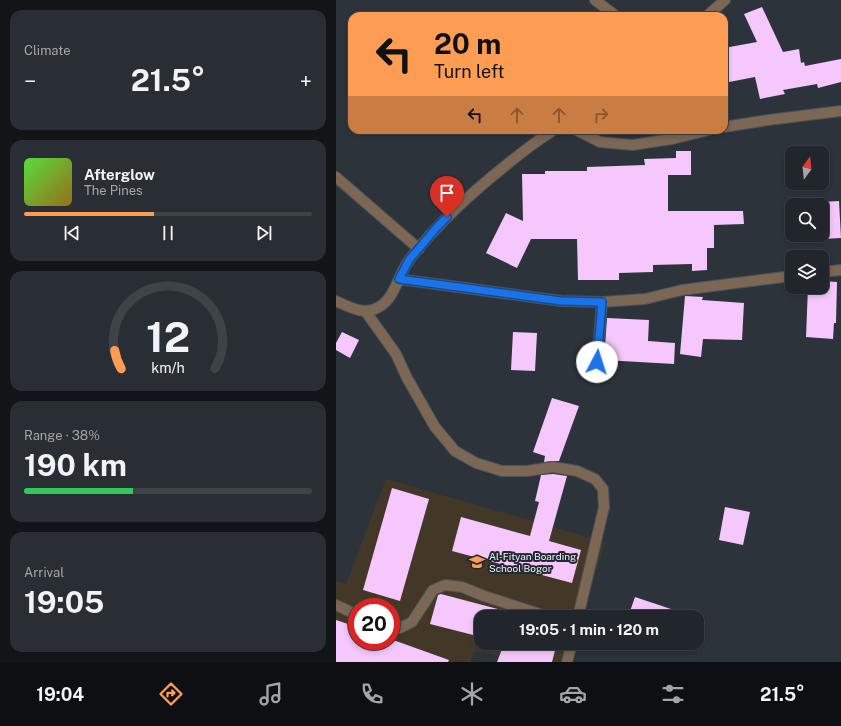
<!DOCTYPE html>
<meta charset="utf-8">
<style>
:root{--surface:#21262c;--page:#292e34;--text:#f1f3f6;--muted:#a2a5a9;--line:#3e4348;--accent:#fc9d53}
body{margin:0;font-family:"Public Sans",sans-serif;background:var(--page);color:var(--text);height:100vh;display:flex;flex-direction:column;font-size:15px;white-space:nowrap}
*{box-sizing:border-box;margin:0}
p{font-size:13px;color:var(--muted)}
.icon{flex:none;width:22px;height:22px;fill:none;stroke:currentColor;stroke-width:2;stroke-linecap:round;stroke-linejoin:round}
.map{position:relative;flex:1;overflow:hidden}
.sheet{display:flex;flex-direction:column;gap:10px;padding:10px;background:#121518;width:336px}
.sheet>*{flex:none}
.guide{position:absolute;left:12px;top:12px;width:380px;height:122px;border-radius:12px;box-shadow:0 2px 6px #0003,0 0 0 1px var(--line);background:#fc9d53;color:#111;overflow:hidden}
.needle{width:26px;rotate:15deg}
.controls{position:absolute;left:449px;top:146px;display:grid;gap:8px}
.controls a{display:grid;place-items:center;width:44px;height:44px;border-radius:8px;background:var(--surface);box-shadow:0 2px 6px #0003,0 0 0 1px var(--line);font-size:20px}
.speed{position:absolute;left:12px;top:598px;display:flex;gap:8px;font-size:20px;font-weight:700;text-align:center}
.speed>*{display:grid;place-content:center;width:52px;height:52px;border-radius:50%;background:var(--surface);box-shadow:0 2px 6px #0003,0 0 0 1px var(--line);line-height:1}
.speed .limit{border:6px solid #d22;background:#fff;color:#111}
.pin{position:absolute;display:grid;place-items:center;width:34px;height:34px;color:#fff;margin:-41px -17px;border-radius:50% 50% 50% 0;rotate:-45deg;box-shadow:0 0 4px #0007}
.pin .icon{rotate:45deg}
.me{position:absolute;width:44px;margin:-22px;rotate:5deg;stroke-linejoin:round;filter:drop-shadow(0 0 3px #0008)}
.turn{display:flex;align-items:center;gap:14px;height:84px;padding:0 20px;font-size:18px}
.turn .icon{width:52px;height:52px;stroke-width:2.5}
.turn b{display:block;font-size:28px;line-height:34px}
.lanes{display:flex;align-items:center;height:38px;padding:0 20px;background:#0003;justify-content:center;gap:20px;direction:ltr}
.lanes .off{opacity:.35}
.big{font-size:30px;font-weight:700;line-height:1.1}
.sheet .widget{flex:1;display:flex;flex-direction:column;justify-content:center;gap:6px;min-width:0;padding:0 14px;border-radius:12px;background:var(--page)}
.sheet .dial{align-items:center;gap:0}
.dial svg{height:104px;overflow:visible;fill:none;stroke:var(--line);stroke-width:7;stroke-linecap:round;text-anchor:middle}
.dial text{fill:var(--text);stroke:none}
.song{display:flex;align-items:center;gap:12px}
.cover{width:48px;height:48px;border-radius:6px;background:linear-gradient(135deg,hsl(110 70% 55%),hsl(40 70% 35%))}
.played{height:4px;border-radius:2px;background:linear-gradient(90deg,var(--accent) 45%,var(--line) 45%)}
.keys{display:flex;justify-content:space-around;direction:ltr}
.heat{display:flex;justify-content:space-between;align-items:center;font-size:22px;direction:ltr}
.charge{height:6px;border-radius:3px;background:linear-gradient(90deg,#34c759 38%,var(--line) 0)}
.trip{position:absolute;left:138px;top:610px;width:230px;height:40px;border-radius:12px;background:var(--surface);box-shadow:0 2px 6px #0003,0 0 0 1px var(--line);font-weight:700;line-height:40px;text-align:center}
.menu{display:flex;height:64px;justify-content:space-around;align-items:center;background:#0d0f12;color:var(--muted)}
.menu .icon{width:28px;height:28px}
.menu .active{color:var(--accent)}
.menu b{font-size:18px;color:var(--text)}
main{display:flex;flex:1;min-height:0}
.map>svg:first-child{display:block}
.education{fill:#433828;fill-rule:evenodd}
.building{fill:#f5c7fc}
.lines{fill:none;stroke-linecap:round;stroke-linejoin:round}
.lane-casing{stroke:#4b5259;stroke-width:12}
.street-casing{stroke:#4b5259;stroke-width:12}
.lane{stroke:#7c6654;stroke-width:10}
.street{stroke:#7c6654;stroke-width:10}
.route-casing{stroke:#114b97;stroke-width:10}
.route{stroke:#1a73e8;stroke-width:7}
.labels{text-anchor:middle;dominant-baseline:central;stroke-width:4;stroke-linejoin:round;paint-order:stroke}
.poi-label{font-size:10px;fill:#eef3f9;stroke:#222931;text-anchor:start}
</style>
<main>
<section class="sheet">
<div class="widget"><p>Climate</p>
<div class="heat"><a>−</a><b class="big">21.5°</b><a>+</a></div>
</div>
<div class="widget">
<div class="song"><i class="cover"></i><div><b>Afterglow</b><p>The Pines</p></div></div>
<div class="played"></div>
<div class="keys"><svg class="icon" aria-label="previous" viewBox="0 0 24 24"><path d="M18 5L8 12l10 7zM5 5v14"/></svg><svg class="icon" aria-label="pause" viewBox="0 0 24 24"><path d="M8 5v14M16 5v14"/></svg><svg class="icon" aria-label="next" viewBox="0 0 24 24"><path d="M6 5l10 7-10 7zM19 5v14"/></svg></div>
</div>
<div class="widget dial"><svg viewBox="0 0 100 80">
<path d="M14 69A42 42 0 1 1 86 69"/>
<path d="M14 69A42 42 0 0 1 9 55" stroke="#fc9d53"/>
<text x="50" y="56" font-size="32" font-weight="700">12</text>
<text x="50" y="72" font-size="11">km/h</text>
</svg></div>
<div class="widget"><p>Range · 38%</p><b class="big">190 km</b><div class="charge"></div></div>
<div class="widget"><p>Arrival</p><b class="big">19:05</b></div>
</section>
<div class="map">
<svg width="505" height="662" viewBox="0 0 505 662">
<rect width="100%" height="100%" fill="#2c333b"/>
<!-- education -->
<path class="education" d="M50,479L269,542L246,617H145V643H238L233,662H192L138,651L134,662H0V581L10,584ZM21,607H55V641H21Z"/>
<!-- building -->
<path class="building" d="M426,7L447,52L463,49L465,63L468,62L469,66L505,59V82L482,88L481,84L447,90L449,94L424,99L419,77L388,83V48L421,42L408,14Z
M340,151H355V175H332V211H407L408,224L378,225V248H371V270L356,271V264L317,265V272L283,273V280H242L241,239H195L181,268L150,253L170,213L187,221L186,174H209V171H251V167L309,165L308,159L340,158Z
M503,201L505,238L487,239L486,202Z
M486,281L501,282L500,323H498L497,339L470,337L472,287H486Z
M349,296L367,297L366,300L408,303L406,340L367,339L365,357L344,354Z
M271,318L313,320L312,341L339,343L338,364L268,360Z
M6,332L23,340L14,358L0,350V343Z
M177,332L201,333L199,371L175,370Z
M216,398L243,406L223,461H216L208,462L209,456L197,452Z
M217,474L231,476L213,541L245,550L236,583L116,551L125,517L194,536L203,502L199,501L205,475Z
M56,488L93,499L64,601L27,590Z
M389,507L414,512L407,545L383,540Z
M105,594L192,617H145V637L94,624L102,595Z
M299,597L350,614V617H292Z
M0,620L21,627V641H60L113,660L112,662H0Z
M166,643H221L216,662H161L168,644Z"/>
<g class="lines">
<defs>
<path id="lane" d="M261,378V362L266,302
M0,605L21,615
M55,626L64,628L76,622L97,590L109,585L126,587L148,596L207,615"/>
<path id="street" d="M259,0L280,16
M371,16L389,0
M388,127L432,120L505,111
M240,130L264,142L296,145L336,139L373,130
M0,177L83,249
M486,272L505,270
M63,279L225,301L266,302L309,299L346,290L456,276
M0,301C13,307 29,316 43,307C60,297 62,274 74,259C101,224 134,194 169,166C185,153 200,141 218,130
M30,312L60,354L71,378L99,427L119,451L140,463L166,471H191L217,467L241,471L259,479L267,489L268,507L242,617
M324,643L329,644
M231,662L236,643"/>
</defs>
<!-- lane casing -->
<use href="#lane" class="lane-casing"/>
<!-- street casing -->
<use href="#street" class="street-casing"/>
<!-- lane -->
<use href="#lane" class="lane"/>
<!-- street -->
<use href="#street" class="street"/>
</g>
<g class="lines">
<defs>
<path id="route" d="M111,217L101,227L73,260L63,279L225,301L266,302L261,362"/>
</defs>
<!-- route casing -->
<use href="#route" class="route-casing"/>
<!-- route -->
<use href="#route" class="route"/>
</g>
<!-- icons -->
<defs>
<symbol id="school-bare" viewBox="-9 -9 18 18"><path d="M0-5L7-2L0 1L-7-2ZM-4 1L0 2.5L4 1V4Q0 6-4 4Z" fill="#fc9d53" stroke="#222931" stroke-width="2.5" paint-order="stroke"/></symbol>
</defs>
<g fill-rule="evenodd">
<use href="#school-bare" x="130" y="551" width="22" height="22"/>
</g>
<g class="labels">
<!-- poi labels -->
<g class="poi-label">
<text x="153" y="556">Al-Fityan Boarding<tspan x="153" dy="12">School Bogor</tspan></text>
</g>
</g>
</svg>
<div class="controls">
<a><svg class="needle" viewBox="-14 -14 28 28"><path d="M0-13l5 13h-10z" fill="#e53935"/><path d="M0 13l5-13h-10z" fill="#a2a5a9"/></svg></a>
<a><svg class="icon" aria-label="search" viewBox="0 0 24 24"><circle cx="10" cy="10" r="6"/><path d="M15 15l6 6"/></svg></a>
<a><svg class="icon" aria-label="layers" viewBox="0 0 24 24"><path d="M12 4l9 5-9 5-9-5zM3 14l9 5 9-5"/></svg></a>
</div>
<div class="speed"><div class="limit">20</div></div>
<div class="pin" style="left:111px;top:217px;background:#d93025"><svg class="icon" aria-label="arrive" viewBox="0 0 24 24"><path d="M6 21V4h12l-3 4 3 4H6"/></svg></div>
<svg class="me" style="left:261px;top:362px" viewBox="-20 -20 40 40"><circle r="19" fill="#fff"/><path d="M0-13L10 11 0 6-10 11z" fill="#1a73e8"/></svg>
<div class="trip">19:05 · 1 min · 120 m</div>
<div class="guide">
<div class="turn"><svg class="icon" aria-label="left" viewBox="0 0 24 24"><path d="M17 20v-9H6M10 6l-5 5 5 5"/></svg><div><b>20 m</b>Turn left</div></div>
<div class="lanes"><svg class="icon" aria-label="left" viewBox="0 0 24 24"><path d="M17 20v-9H6M10 6l-5 5 5 5"/></svg><svg class="icon off" aria-label="ahead" viewBox="0 0 24 24"><path d="M12 20V5M6 11l6-6 6 6"/></svg><svg class="icon off" aria-label="ahead" viewBox="0 0 24 24"><path d="M12 20V5M6 11l6-6 6 6"/></svg><svg class="icon off" aria-label="right" viewBox="0 0 24 24"><path d="M7 20v-9h11M14 6l5 5-5 5"/></svg></div>
</div>
</div>
</main>
<nav class="menu">
<b>19:04</b>
<svg class="icon active" aria-label="directions" viewBox="0 0 24 24"><path d="M12 3l9 9-9 9-9-9zM9 14v-3h6M13 9l2 2-2 2"/></svg>
<svg class="icon" aria-label="music" viewBox="0 0 24 24"><path d="M9 18V5l10-2v13"/><circle cx="6" cy="18" r="3"/><circle cx="16" cy="16" r="3"/></svg>
<svg class="icon" aria-label="phone" viewBox="0 0 24 24"><path d="M5 4h4l2 5-3 2q2 4 5 5l2-3 5 2v4C11 20 4 13 5 4z"/></svg>
<svg class="icon" aria-label="climate" viewBox="0 0 24 24"><path d="M12 3v18M4 7l16 10M4 17L20 7"/></svg>
<svg class="icon" aria-label="car" viewBox="0 0 24 24"><path d="M5 17H2v-5l4-1 3-4h7l3 4 3 1v5h-3M9 17h6M6 11h13"/><circle cx="7" cy="17" r="2"/><circle cx="17" cy="17" r="2"/></svg>
<svg class="icon" aria-label="filters" viewBox="0 0 24 24"><path d="M4 7h16M4 17h16"/><circle cx="9" cy="7" r="2"/><circle cx="15" cy="17" r="2"/></svg>
<b>21.5°</b>
</nav>
